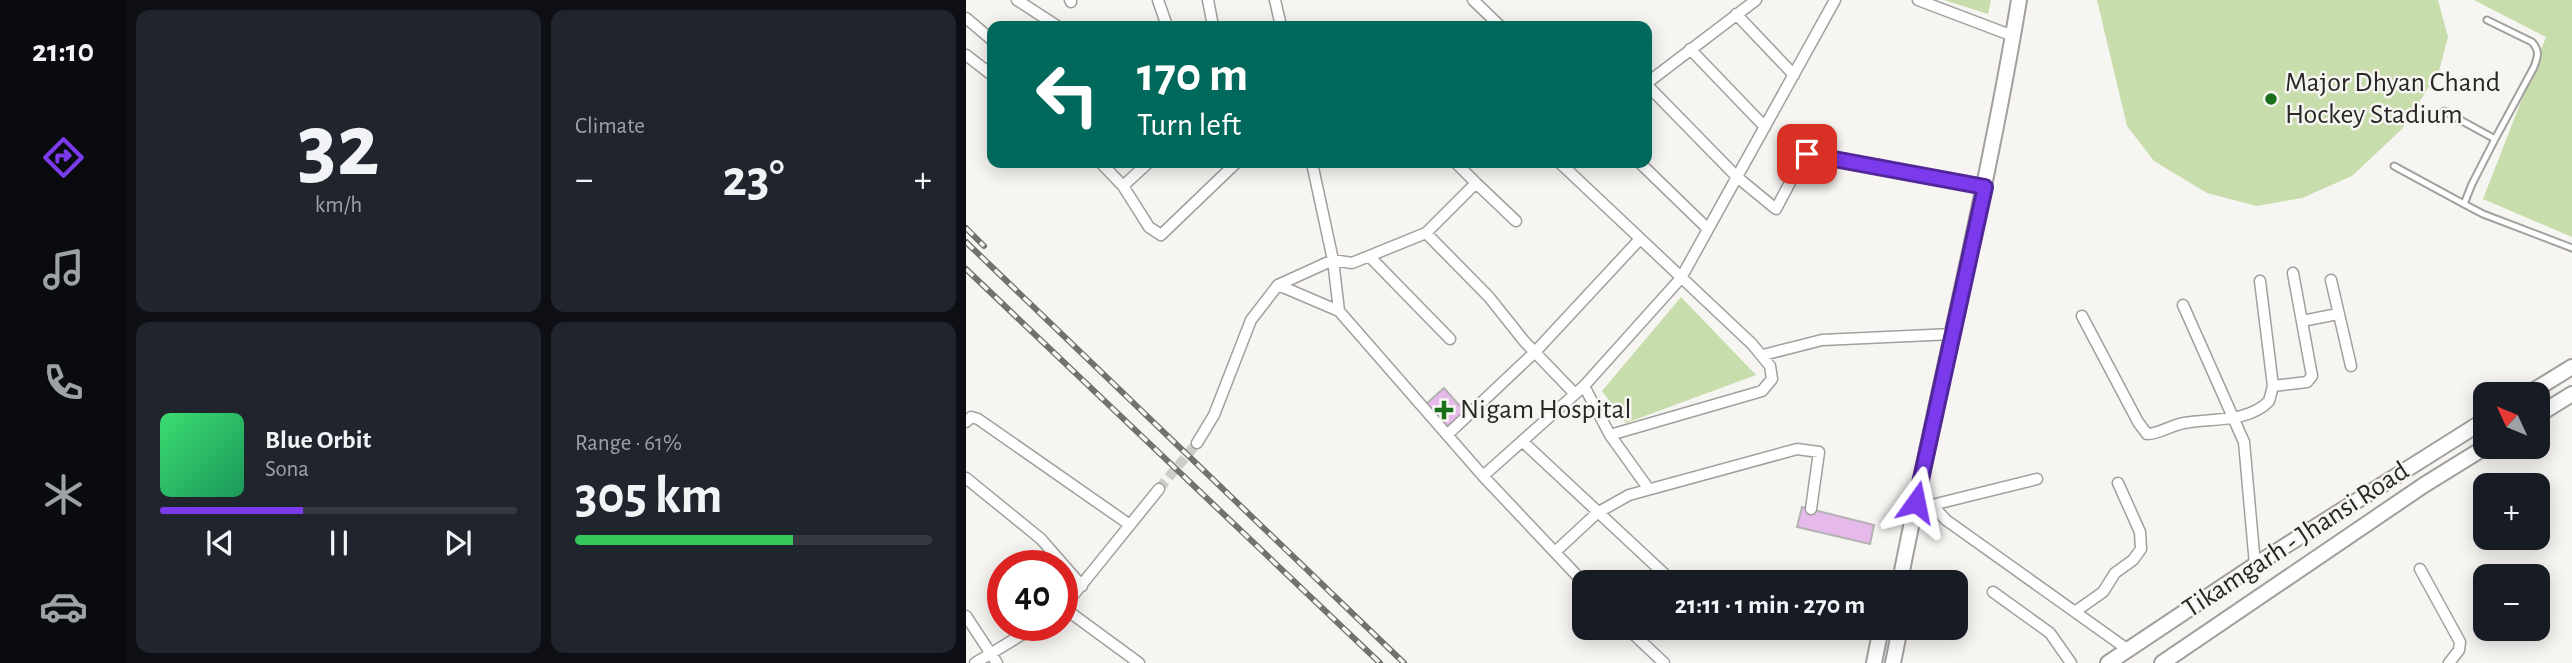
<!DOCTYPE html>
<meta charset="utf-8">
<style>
:root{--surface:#171b24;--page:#20242c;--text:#f1f3f6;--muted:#9ea1a6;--line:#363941;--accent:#7c3aed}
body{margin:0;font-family:"Alegreya Sans",sans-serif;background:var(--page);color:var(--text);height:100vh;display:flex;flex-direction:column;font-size:26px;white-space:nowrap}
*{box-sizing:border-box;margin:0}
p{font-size:23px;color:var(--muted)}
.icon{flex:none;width:38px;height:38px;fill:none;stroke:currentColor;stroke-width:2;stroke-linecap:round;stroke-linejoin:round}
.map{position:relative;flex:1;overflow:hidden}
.panel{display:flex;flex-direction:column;gap:10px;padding:10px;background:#0d0f14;width:840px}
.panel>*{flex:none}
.top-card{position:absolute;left:21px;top:21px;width:665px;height:147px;border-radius:14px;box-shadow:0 4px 18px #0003;background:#00695c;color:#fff;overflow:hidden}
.needle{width:46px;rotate:314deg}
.fabs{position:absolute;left:1507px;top:382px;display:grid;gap:14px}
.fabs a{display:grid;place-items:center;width:77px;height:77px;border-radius:14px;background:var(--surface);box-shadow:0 4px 18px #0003;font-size:35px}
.speed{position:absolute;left:21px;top:550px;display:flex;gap:14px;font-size:35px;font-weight:700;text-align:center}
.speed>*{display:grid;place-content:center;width:91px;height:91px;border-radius:50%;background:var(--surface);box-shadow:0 4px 18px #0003;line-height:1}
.speed .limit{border:10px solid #d22;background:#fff;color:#111}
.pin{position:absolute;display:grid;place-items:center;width:60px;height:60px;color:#fff;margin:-30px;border-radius:14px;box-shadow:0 4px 10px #0006}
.me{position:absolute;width:77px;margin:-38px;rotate:12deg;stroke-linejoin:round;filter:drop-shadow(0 0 5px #0008)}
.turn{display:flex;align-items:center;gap:24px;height:147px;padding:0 35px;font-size:32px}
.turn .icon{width:91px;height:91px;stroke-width:2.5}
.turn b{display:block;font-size:49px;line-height:60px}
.big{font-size:52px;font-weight:700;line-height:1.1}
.panel .card{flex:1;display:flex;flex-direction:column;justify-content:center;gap:10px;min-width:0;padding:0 24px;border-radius:14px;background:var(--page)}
.panel .dial{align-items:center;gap:0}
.dial b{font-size:91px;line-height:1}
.song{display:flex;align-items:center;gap:21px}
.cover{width:84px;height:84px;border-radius:10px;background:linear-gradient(135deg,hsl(140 70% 55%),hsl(150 70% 35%))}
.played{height:7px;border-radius:4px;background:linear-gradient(90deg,var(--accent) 40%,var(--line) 40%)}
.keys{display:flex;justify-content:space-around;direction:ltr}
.heat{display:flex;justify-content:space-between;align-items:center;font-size:38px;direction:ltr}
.charge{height:10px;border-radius:5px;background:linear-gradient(90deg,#34c759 61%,var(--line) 0)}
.panel .tiles{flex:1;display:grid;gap:10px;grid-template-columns:repeat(2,1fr)}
.trip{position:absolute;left:606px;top:570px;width:396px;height:70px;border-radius:14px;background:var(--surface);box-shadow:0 4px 18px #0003;font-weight:700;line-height:70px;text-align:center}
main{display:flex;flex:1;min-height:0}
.tabs{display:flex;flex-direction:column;width:126px;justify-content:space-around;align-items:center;background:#090b0e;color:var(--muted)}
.tabs .icon{width:49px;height:49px}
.tabs .selected{color:var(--accent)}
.tabs b{font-size:32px;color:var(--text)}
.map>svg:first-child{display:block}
.green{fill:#c7ddab}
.building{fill:#e6b9eb;stroke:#b4b2b5;stroke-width:2}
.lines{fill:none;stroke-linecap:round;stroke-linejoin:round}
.street-tunnel{stroke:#ceccc9;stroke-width:10;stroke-dasharray:10 5;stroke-linecap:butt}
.lane-casing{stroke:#a29f9d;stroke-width:9}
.street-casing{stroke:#a29f9d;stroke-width:13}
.secondary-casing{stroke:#a29f9d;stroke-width:18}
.lane{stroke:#fff;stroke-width:5}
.street{stroke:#fff;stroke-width:10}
.secondary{stroke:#fff;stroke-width:14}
.rail-casing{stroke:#72716f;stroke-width:6}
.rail{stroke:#f7f5f2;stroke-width:3.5;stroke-dasharray:10;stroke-linecap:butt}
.route-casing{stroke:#51269a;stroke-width:18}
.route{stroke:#7c3aed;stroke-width:12}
.poi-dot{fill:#1a701a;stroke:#f7f5f2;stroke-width:2.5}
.labels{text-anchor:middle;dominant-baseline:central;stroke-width:5;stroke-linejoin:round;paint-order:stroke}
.poi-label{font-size:28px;fill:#282726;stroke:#f7f5f2;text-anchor:start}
.street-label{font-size:28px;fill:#282726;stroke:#f7f5f2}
</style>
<main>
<nav class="tabs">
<b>21:10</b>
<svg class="icon selected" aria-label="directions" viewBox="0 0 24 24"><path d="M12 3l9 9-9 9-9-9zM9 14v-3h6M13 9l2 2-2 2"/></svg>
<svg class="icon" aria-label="music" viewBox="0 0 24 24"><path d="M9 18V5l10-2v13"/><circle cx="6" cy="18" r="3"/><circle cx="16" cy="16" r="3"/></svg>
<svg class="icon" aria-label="phone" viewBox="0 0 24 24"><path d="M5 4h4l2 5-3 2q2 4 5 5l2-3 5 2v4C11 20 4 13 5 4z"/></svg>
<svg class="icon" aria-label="climate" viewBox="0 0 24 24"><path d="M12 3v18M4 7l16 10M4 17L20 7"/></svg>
<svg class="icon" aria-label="car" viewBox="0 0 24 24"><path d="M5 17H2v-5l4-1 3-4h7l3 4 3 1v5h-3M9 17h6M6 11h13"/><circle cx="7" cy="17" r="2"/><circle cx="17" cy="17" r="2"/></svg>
</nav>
<section class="panel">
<div class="tiles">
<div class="card dial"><b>32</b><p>km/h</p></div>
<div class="card"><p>Climate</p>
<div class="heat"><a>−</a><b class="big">23°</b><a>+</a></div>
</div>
<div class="card">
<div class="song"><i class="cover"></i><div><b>Blue Orbit</b><p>Sona</p></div></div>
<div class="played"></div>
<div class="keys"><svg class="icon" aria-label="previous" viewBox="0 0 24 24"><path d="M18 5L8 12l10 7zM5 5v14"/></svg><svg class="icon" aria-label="pause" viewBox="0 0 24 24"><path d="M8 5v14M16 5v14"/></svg><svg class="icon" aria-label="next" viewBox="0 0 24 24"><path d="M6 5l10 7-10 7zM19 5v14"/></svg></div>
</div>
<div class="card"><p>Range · 61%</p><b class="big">305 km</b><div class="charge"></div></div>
</div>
</section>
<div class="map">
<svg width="1606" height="663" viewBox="0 0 1606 663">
<rect width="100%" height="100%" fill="#f7f5f2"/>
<!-- green -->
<path class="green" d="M978,0H1025L1022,14Z
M1131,0H1472L1482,37L1473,71L1436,129L1386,176L1336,198L1291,206L1241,193L1188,161L1161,126Z
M1508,0H1606V237L1517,199L1580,37Z
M715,297L790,375L660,423L636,391Z"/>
<!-- building -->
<path class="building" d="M478,388L501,414L483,430L460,404Z
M836,507L908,525L904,544L831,527Z
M855,628H889L887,636L855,632Z"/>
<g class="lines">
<!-- street-tunnel -->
<path class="street-tunnel" d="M193,489L231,443"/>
<defs>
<path id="lane" d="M1521,20L1566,42C1574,51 1572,56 1568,67L1529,139
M1478,111L1529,139L1506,184L1498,204L1517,214L1606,248
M1428,166L1498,204"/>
<path id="street" d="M51,0L91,26
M104,0L105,2
M192,0L201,26
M242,0L247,26
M309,0L315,26
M507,0L534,26
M952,0L1047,36
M770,14L828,75
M0,18L26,40
M724,49L799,127
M0,55L26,75
M681,83L790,0
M681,85L771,177L810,209L838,156L841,154L1019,186
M135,163L157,186L183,227L195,235L270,163
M346,163L367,260L373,311L517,476L618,386L715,278L869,0
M594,163L786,344L804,366L806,379L796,391L644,435L618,386
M674,163L742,229
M510,183L550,221
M157,186L182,163
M460,233L523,297L558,341L609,394
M403,256L484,339
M1365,280L1385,366
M312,285L373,311
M1217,305L1278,442L1289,565
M1116,316L1172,422L1181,434C1193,434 1205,425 1218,423C1245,418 1282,423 1303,401L1307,386L1294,281
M1336,321L1372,314
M797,355L856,340L986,334
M1307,386L1341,382L1346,376L1327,273
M0,422L5,417L12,419L164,525
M481,435L569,352L674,239
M644,435L682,488
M556,441L708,583
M231,443L248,415L285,320L312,285L367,260L386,263L460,233L510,183L490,163
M517,476L618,583
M0,478L75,539L116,586
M950,502L966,505L1071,479
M966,505L980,520L1161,649
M589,552L631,513L663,495L831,449L853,452L845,509
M1454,569L1494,642L1493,650L1483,663
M808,579L836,583
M1027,592L1084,633L1105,663
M98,608L173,663
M96,609L193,489
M1110,611L1137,592L1149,573L1167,560L1175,549L1174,532L1152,483
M0,616L31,663
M661,628L698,663
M9,663L72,625"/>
<path id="secondary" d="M1562,394L1606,367
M1572,415L1606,394
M937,583L935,576C973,383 1021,193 1053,0
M908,663L915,628
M927,663L934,628
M1142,663L1289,565L1519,420
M1196,663L1458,485L1521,446"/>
</defs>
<!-- lane casing -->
<use href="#lane" class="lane-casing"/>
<!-- street casing -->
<use href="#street" class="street-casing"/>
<!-- secondary casing -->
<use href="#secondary" class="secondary-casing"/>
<!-- lane -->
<use href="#lane" class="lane"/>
<!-- street -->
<use href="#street" class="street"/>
<!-- secondary -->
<use href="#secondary" class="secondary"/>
<defs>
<path id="rail" d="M0,228L18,246
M0,242L438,663
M0,269L414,663"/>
</defs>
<!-- rail casing -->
<use href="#rail" class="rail-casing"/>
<!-- rail -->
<use href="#rail" class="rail"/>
</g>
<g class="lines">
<defs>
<path id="route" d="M841,154L1019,187L950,502"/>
</defs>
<!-- route casing -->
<use href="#route" class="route-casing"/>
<!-- route -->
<use href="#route" class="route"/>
</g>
<!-- markers -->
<g class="poi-dot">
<circle cx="1305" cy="99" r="7"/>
<path d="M474.5 399.5h7v7h7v7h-7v7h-7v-7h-7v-7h7z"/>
</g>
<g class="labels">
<!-- poi labels -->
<g class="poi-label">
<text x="1319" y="83">Major Dhyan Chand<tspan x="1319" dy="32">Hockey Stadium</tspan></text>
<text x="494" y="410">Nigam Hospital</text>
</g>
<!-- street labels -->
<g class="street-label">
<text transform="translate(1330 540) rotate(-33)">Tikamgarh - Jhansi Road</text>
</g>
</g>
</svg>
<div class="fabs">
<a><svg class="needle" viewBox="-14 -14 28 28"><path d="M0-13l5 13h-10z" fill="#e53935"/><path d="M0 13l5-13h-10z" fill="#9ea1a6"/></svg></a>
<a>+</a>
<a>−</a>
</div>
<div class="speed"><div class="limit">40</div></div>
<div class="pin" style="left:841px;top:154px;background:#d93025"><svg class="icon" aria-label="arrive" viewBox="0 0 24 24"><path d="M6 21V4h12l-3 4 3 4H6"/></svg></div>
<svg class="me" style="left:950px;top:502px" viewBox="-20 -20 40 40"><path d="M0-17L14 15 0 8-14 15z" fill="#7c3aed" stroke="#fff" stroke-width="4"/></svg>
<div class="trip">21:11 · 1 min · 270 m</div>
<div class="top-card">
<div class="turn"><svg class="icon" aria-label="left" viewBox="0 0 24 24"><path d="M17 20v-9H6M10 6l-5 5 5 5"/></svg><div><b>170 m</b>Turn left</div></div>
</div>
</div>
</main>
